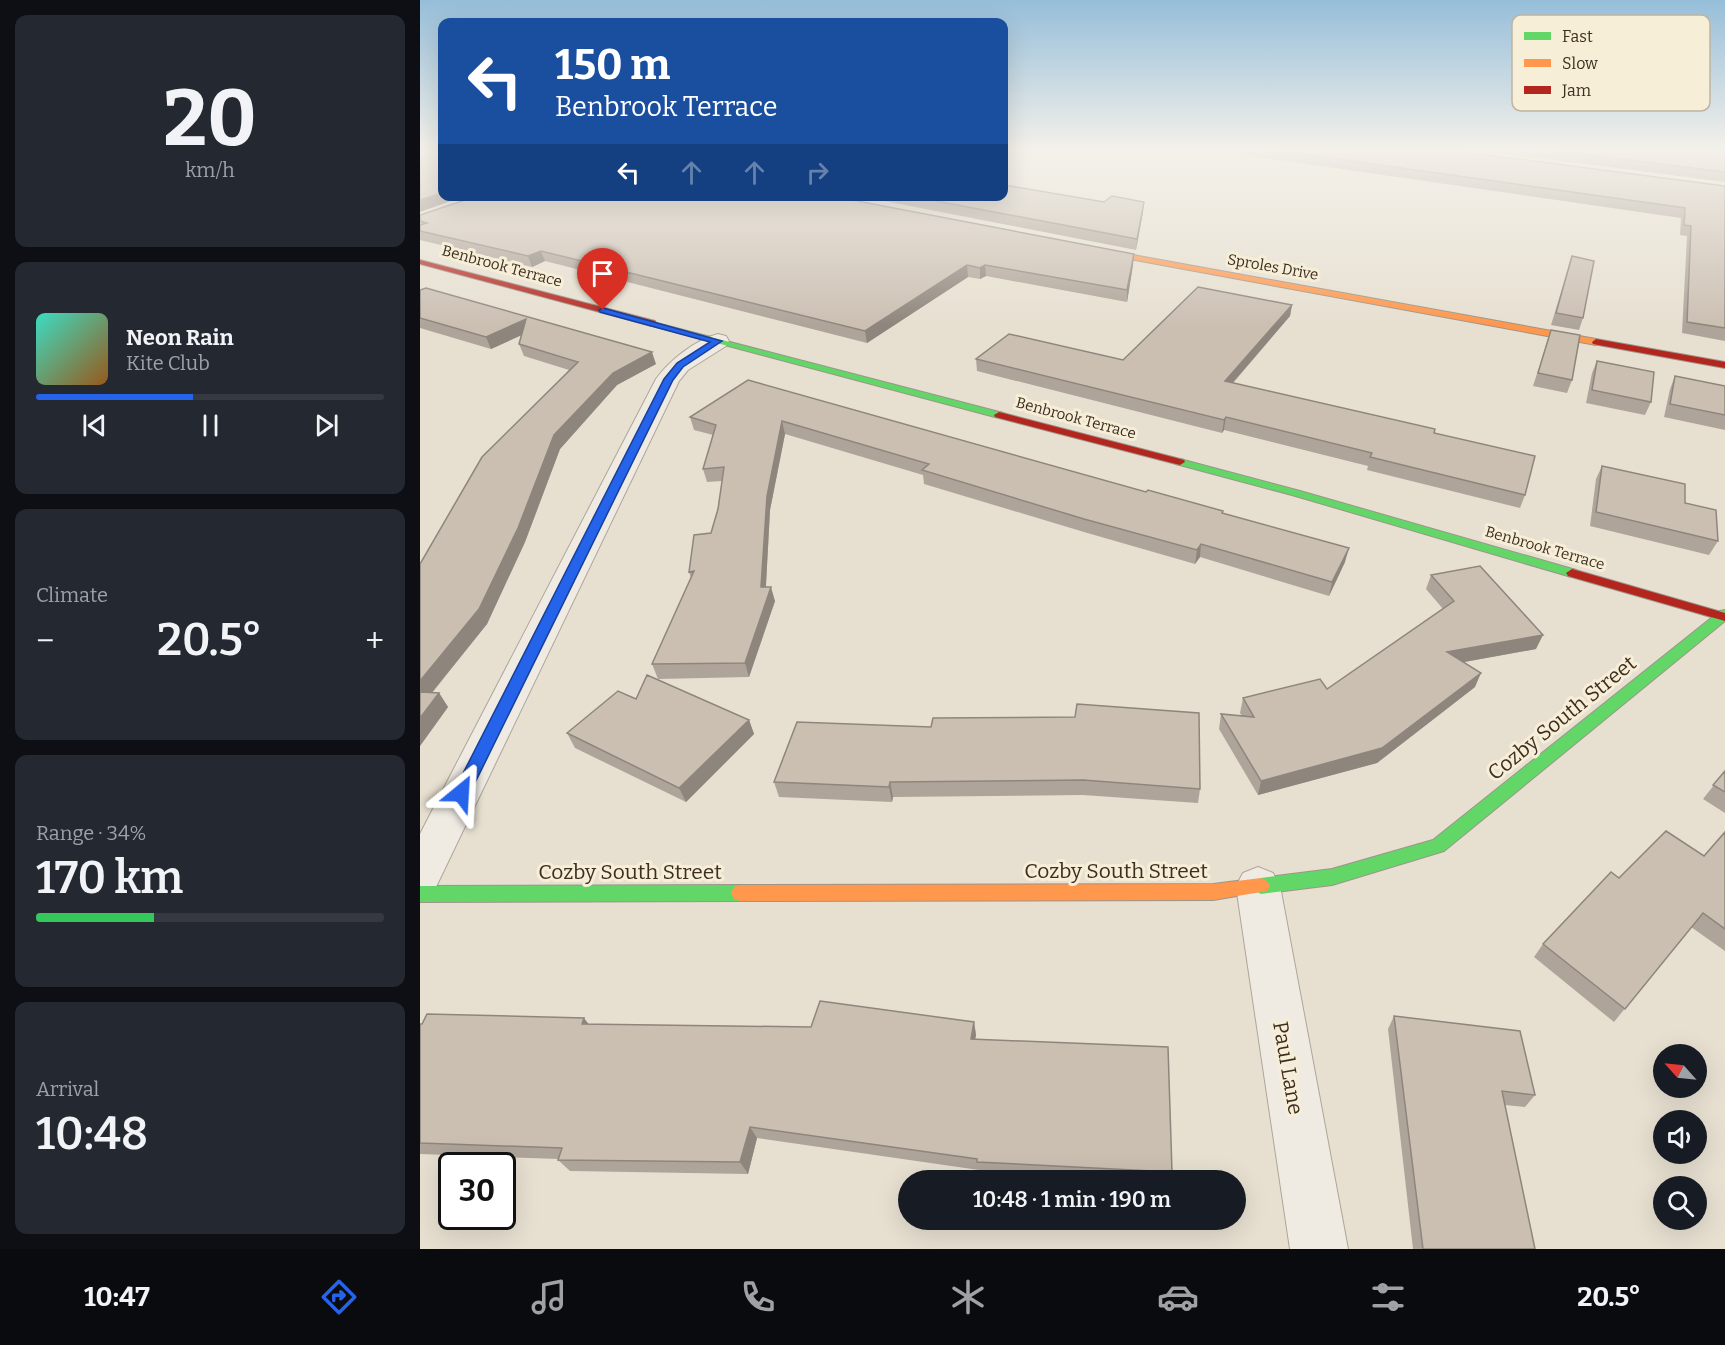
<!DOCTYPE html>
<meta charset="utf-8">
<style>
:root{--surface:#171b24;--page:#242831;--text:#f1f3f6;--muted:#9ea1a6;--line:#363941;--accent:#2563eb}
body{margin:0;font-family:Bitter,serif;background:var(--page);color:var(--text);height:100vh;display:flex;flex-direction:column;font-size:22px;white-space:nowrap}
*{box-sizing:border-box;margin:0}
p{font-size:20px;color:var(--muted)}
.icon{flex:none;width:33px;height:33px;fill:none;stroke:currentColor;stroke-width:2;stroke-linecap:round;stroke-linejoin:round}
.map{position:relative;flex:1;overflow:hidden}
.drawer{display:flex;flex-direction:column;gap:15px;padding:15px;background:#0d0f14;width:420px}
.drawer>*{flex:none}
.guide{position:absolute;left:18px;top:18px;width:570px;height:183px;border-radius:12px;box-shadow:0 6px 24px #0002;background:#1a4fa0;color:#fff;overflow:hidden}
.needle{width:39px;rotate:297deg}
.fabs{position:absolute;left:1233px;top:1044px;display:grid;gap:12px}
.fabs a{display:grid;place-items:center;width:54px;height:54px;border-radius:50%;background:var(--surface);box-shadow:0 6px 24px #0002;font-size:30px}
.speed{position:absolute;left:18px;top:1152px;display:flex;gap:12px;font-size:30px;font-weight:700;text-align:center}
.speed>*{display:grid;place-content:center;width:78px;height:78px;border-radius:50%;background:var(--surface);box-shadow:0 6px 24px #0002;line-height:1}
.speed .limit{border:3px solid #111;border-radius:9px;background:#fff;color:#111}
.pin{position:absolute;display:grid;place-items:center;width:51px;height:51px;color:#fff;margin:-62px -26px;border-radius:50% 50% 50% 0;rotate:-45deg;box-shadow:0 0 6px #0007}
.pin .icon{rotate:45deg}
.me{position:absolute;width:66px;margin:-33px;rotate:27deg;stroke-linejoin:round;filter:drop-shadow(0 0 4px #0008)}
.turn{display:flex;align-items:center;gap:21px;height:126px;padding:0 18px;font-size:27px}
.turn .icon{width:78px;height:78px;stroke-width:2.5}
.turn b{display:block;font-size:42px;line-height:51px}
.lanes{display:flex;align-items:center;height:57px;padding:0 18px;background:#0003;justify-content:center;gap:30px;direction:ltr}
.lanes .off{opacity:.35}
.big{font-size:45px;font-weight:600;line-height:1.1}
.drawer .tile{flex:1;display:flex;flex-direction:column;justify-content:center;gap:9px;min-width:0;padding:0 21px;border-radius:12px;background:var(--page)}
.drawer .dial{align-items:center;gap:0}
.dial b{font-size:78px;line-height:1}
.song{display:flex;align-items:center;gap:18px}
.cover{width:72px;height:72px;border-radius:9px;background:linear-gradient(135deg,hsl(170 70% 55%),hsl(30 70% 35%))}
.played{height:6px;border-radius:3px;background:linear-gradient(90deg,var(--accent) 45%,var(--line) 45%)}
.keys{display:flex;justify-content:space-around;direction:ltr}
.heat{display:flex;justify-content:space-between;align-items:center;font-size:33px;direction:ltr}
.charge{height:9px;border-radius:4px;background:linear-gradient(90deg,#34c759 34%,var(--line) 0)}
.trip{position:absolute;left:478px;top:1170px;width:348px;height:60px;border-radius:30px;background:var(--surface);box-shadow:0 6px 24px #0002;font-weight:600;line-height:60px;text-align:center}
.tabs{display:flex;height:96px;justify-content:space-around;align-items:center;background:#090b0e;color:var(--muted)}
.tabs .icon{width:42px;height:42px}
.tabs .active{color:var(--accent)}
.tabs b{font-size:27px;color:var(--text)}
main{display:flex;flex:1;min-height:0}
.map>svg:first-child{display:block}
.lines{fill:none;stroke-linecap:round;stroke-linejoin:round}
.street-casing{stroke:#ada599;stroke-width:2}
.fast-casing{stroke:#9c958a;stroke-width:2}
.slow-casing{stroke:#9c958a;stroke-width:2}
.jam-casing{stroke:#9c958a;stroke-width:2}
.street{fill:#efebe3;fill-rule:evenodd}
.fast{fill:#63d668;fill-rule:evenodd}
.slow{fill:#ff974d;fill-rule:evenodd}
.jam{fill:#b3261e;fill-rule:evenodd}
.wall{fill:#afa499}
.shaded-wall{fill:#8e867d}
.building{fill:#cbbfb2;stroke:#8e867d;stroke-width:1.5}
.route{fill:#2563eb;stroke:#184099;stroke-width:1.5}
.labels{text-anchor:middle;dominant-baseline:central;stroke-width:6;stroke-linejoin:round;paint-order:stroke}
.far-street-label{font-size:15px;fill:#3d2e20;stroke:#f7eed8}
.near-street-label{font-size:21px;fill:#3d2e20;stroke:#f7eed8}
.key{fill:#f7eed8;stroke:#bfb4a1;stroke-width:1.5}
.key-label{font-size:16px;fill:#3d2e20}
</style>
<main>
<section class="drawer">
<div class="tile dial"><b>20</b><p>km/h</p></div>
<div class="tile">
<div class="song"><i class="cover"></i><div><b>Neon Rain</b><p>Kite Club</p></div></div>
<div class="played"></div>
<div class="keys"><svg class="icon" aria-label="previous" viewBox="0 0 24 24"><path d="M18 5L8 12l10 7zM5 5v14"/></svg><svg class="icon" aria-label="pause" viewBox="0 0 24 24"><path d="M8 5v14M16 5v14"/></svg><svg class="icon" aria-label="next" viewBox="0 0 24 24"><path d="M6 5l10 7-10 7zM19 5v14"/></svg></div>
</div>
<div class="tile"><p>Climate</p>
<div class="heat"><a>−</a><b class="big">20.5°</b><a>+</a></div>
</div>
<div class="tile"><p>Range · 34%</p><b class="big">170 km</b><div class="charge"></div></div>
<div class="tile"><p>Arrival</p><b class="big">10:48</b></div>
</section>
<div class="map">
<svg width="1305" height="1249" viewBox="0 0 1305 1249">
<rect width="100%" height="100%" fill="#e7e0d1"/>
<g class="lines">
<defs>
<path id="street" d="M298,334L306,336L309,341L306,346L268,370L259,381L15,889L0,895V834L236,379C250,360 275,340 298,334Z
M838,867L853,873L860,886L928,1249H870L816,886L823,873Z"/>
<path id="fast" d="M229,321L583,413L584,415L583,417H575L229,325Z
M760,459L880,491L1156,570L1158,573L1152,577L1148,576L872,495L756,464L755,462Z
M1305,610V621L1024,851L912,885L841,894L835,891L832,886L835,881L841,878L912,869L1013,840L1300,611Z
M320,885L326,887L329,893L326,899L320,901L0,902V886Z"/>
<path id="slow" d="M669,247L1176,339L1180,342L1176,345L666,251L665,249Z
M841,878L847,881L850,886L847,891L793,900L320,901L314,899L311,893L314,887L320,885L793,884Z"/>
<path id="jam" d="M0,260L235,321L236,323L232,326L0,264Z
M1176,339L1305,362V368L1173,344L1172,342Z
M579,412L764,460L765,462L760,465L575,417L574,415Z
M1152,569L1305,613V621L1148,576L1146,573Z"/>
</defs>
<!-- street casing -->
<use href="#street" class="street-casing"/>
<!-- fast casing -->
<use href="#fast" class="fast-casing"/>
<!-- slow casing -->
<use href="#slow" class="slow-casing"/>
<!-- jam casing -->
<use href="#jam" class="jam-casing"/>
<!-- street -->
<use href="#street" class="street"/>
<!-- fast -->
<use href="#fast" class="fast"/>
<!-- slow -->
<use href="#slow" class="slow"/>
<!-- jam -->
<use href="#jam" class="jam"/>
</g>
<!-- wall -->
<path class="wall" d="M797,151H1036L1305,186V341L1262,333L1267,236L1260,235L1261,218Z
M1065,151H1305V182Z
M439,196H584L723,212L716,250Z
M0,215L713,265L707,302L566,276L560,279L548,277L447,343L125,261L112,267L0,240Z
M1152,256L1163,318L1159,330L1131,325Z
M0,290L236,364L197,385L140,449L105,542L67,624L12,693H19L28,707L0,746V564L149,370L104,356L99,344L101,335L71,349L0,328Z
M872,305L870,316L813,383L1014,433L1105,495L1100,508L947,470L948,466L804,430L802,433L557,371L556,359L703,360Z
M1131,330L1152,380L1147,393L1113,386Z
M1177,361L1231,402L1225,415L1166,403L1172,373Z
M1255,376L1305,386V430L1244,417L1250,389Z
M328,380L726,492L803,511V513L925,562L909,596L780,557L775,564L664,532L504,484L503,475L365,434L350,510L346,587L355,601L329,677L238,679L232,664L271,578L269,572L291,533L298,509L302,481L287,482L283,469L293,435L274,430L270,417Z
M1182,466L1265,503L1298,541L1289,555L1170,526L1176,479Z
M1011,575L1116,649L1044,662L1055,687L957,763L838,795L799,729L801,714L822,716L820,713L823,698L907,689L1023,609L1006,589Z
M216,699L329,720L334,734L266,802L155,748L147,733Z
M377,722L780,789L778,803L663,795L473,797L472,802L359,797L354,782Z
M1305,771V813L1283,799Z
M1305,832V951L1271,927L1194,1022L1114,957L1123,944L1199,878L1284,856Z
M974,1016L1115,1095L1105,1107L1085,1105L1115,1249H993L968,1029Z
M554,1022L556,1035L555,1039L752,1172L750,1180H699L559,1174V1170L337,1138L328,1174L150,1171L138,1160V1159L0,1154V1024H169L391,1027Z"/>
<!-- shaded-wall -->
<path class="shaded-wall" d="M22,193V196H45L0,212V200Z
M724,202L723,212L716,250L717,239Z
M121,251L125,261L112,267L108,256Z
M714,254L713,265L707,302V290Z
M547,265L548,277L447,343L445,331Z
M565,265L566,276L560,279V268Z
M872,305L870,316L803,394L805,381Z
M106,319L111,331L71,349L66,337Z
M232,352L236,364L197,385L140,449L105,542L67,624L1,706L0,705V681L134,435L193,373Z
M806,417L804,430L802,433L804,420Z
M362,421L365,434L350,510L345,601L341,587L347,496Z
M781,544L780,557L775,564L777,550Z
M929,548L925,562L909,596L912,582Z
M351,587L355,601L329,677L325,663Z
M1123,635L1116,649L1022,666L1027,652Z
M1061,673L1055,687L957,763L838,795L841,781Z
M19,693L28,707L0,746V718Z
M329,720L334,734L266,802L259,788Z
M470,782L473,797L472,802L469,787Z
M164,1018L174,1031L162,1024Z
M554,1022L556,1035L553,1051L551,1039Z
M330,1127L337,1138L328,1174L320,1162Z"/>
<!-- building -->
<path class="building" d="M0,151H22V193L0,200Z
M861,151H1036L1305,186V328L1267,322L1271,226L1264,225L1265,208Z
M1138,151H1305V172Z
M584,185L684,202L692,196L724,202L717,239L490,196H584Z
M57,196H411L714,254L707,290L565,265L560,268L547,265L445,331L121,251L108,256L0,231V225L7,223L0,221V215Z
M1152,256L1174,261L1163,318L1136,313Z
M778,287L872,305L805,381L1015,429L1014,433L1115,456L1105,495L950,457L952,453L806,417L804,420L556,359L589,334L703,360Z
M6,288L232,352L193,373L134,435L98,528L59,609L0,681V564L62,457L158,362L99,344L106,319L66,337L0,318V290Z
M1131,330L1160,335L1152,380L1118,373Z
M1177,361L1234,372L1231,402L1172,390Z
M1255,376L1305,386V415L1250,404Z
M328,380L726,492L728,490L803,511L802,513L929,548L912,582L781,544L777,550L664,519L502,470L509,464L362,421L347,496L341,587H351L325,663L232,664L274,571L269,572L274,535L291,533L298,509L304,467L283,469L296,425L270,417Z
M1182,466L1265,484V503L1296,510L1298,541L1176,512Z
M1060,566L1123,635L1027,652L1061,673L962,748L841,781L801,714L834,717L823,698L900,679L907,689L1034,601L1011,575Z
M227,675L329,720L259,788L147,733L198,691L216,699Z
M0,692L19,693L0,718Z
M657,704L779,713L780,789L663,780L470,782L469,787L354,782L377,722L511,727L513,718L655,717Z
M1305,771V792L1293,785Z
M1246,831L1284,856L1305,832V929L1283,913L1205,1009L1123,944L1191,872L1199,878Z
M400,1001L554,1022L551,1039L748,1047L752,1172L557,1162V1159L330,1127L320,1162L138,1160L142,1148L0,1143V1024H2L7,1014L164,1018L162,1024L391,1027Z
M974,1016L1100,1031L1115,1095L1082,1091L1115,1249H1003Z"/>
<!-- sky -->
<linearGradient id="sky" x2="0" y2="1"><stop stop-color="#96bed9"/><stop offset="0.46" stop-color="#f4f1ea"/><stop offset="1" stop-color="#f4f1ea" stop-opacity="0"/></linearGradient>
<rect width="1305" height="326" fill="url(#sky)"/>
<!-- route -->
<path class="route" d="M183,308L302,341L263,367L253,380L50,793L47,798L41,800L36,798L33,793L244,379L257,363L290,342L180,312L179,310Z"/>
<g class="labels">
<!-- far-street labels -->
<g class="far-street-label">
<text transform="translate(82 266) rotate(15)">Benbrook Terrace</text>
<text transform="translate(853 267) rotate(10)">Sproles Drive</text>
<text transform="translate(656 418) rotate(15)">Benbrook Terrace</text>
<text transform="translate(1125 548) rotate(16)">Benbrook Terrace</text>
</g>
<!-- near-street labels -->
<g class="near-street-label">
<text transform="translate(1142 718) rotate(-39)">Cozby South Street</text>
<text x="696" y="871">Cozby South Street</text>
<text x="210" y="872">Cozby South Street</text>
<text transform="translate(868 1068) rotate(80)">Paul Lane</text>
</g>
</g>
<!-- legend -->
<rect x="1092" y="15" width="198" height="96" rx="9" class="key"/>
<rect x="1104" y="32" width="27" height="8" fill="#63d668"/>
<rect x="1104" y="59" width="27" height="8" fill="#ff974d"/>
<rect x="1104" y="86" width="27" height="8" fill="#b3261e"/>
<g class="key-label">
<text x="1142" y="42">Fast</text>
<text x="1142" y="69">Slow</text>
<text x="1142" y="96">Jam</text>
</g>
</svg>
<div class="fabs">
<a><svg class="needle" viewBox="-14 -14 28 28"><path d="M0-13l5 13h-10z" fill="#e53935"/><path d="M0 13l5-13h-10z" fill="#9ea1a6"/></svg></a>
<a><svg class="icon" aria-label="sound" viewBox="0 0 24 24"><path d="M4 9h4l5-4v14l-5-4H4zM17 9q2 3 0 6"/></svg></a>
<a><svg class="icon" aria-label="search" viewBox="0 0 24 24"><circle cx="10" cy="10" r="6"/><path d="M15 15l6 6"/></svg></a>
</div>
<div class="speed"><div class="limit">30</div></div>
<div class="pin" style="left:183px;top:310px;background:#d93025"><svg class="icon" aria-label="arrive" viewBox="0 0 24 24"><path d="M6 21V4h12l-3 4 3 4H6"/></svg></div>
<svg class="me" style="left:41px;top:793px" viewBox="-20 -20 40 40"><path d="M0-17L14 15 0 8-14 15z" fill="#2563eb" stroke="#fff" stroke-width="4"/></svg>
<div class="trip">10:48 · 1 min · 190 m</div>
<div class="guide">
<div class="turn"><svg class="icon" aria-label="left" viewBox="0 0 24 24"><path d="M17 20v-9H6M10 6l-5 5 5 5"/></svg><div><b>150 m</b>Benbrook Terrace</div></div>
<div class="lanes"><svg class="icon" aria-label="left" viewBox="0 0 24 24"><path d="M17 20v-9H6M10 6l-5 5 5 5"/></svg><svg class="icon off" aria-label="ahead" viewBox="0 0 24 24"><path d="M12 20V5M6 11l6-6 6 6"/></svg><svg class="icon off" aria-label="ahead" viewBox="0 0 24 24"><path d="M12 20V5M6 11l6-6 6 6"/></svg><svg class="icon off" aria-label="right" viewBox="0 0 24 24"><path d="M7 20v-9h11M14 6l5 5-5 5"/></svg></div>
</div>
</div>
</main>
<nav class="tabs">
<b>10:47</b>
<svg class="icon active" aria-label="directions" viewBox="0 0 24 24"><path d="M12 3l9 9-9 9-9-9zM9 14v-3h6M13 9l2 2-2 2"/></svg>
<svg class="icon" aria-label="music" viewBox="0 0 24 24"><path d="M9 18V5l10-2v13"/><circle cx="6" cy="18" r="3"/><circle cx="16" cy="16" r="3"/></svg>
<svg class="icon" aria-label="phone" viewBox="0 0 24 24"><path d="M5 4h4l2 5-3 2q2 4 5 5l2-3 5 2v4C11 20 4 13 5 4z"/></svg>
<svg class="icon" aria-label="climate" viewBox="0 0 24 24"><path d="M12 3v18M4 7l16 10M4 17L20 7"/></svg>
<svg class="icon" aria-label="car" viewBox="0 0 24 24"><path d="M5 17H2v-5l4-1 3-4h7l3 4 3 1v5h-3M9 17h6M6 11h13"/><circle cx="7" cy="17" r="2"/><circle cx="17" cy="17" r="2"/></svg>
<svg class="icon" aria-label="filters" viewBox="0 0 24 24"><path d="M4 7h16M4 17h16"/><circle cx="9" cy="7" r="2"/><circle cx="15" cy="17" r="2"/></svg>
<b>20.5°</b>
</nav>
